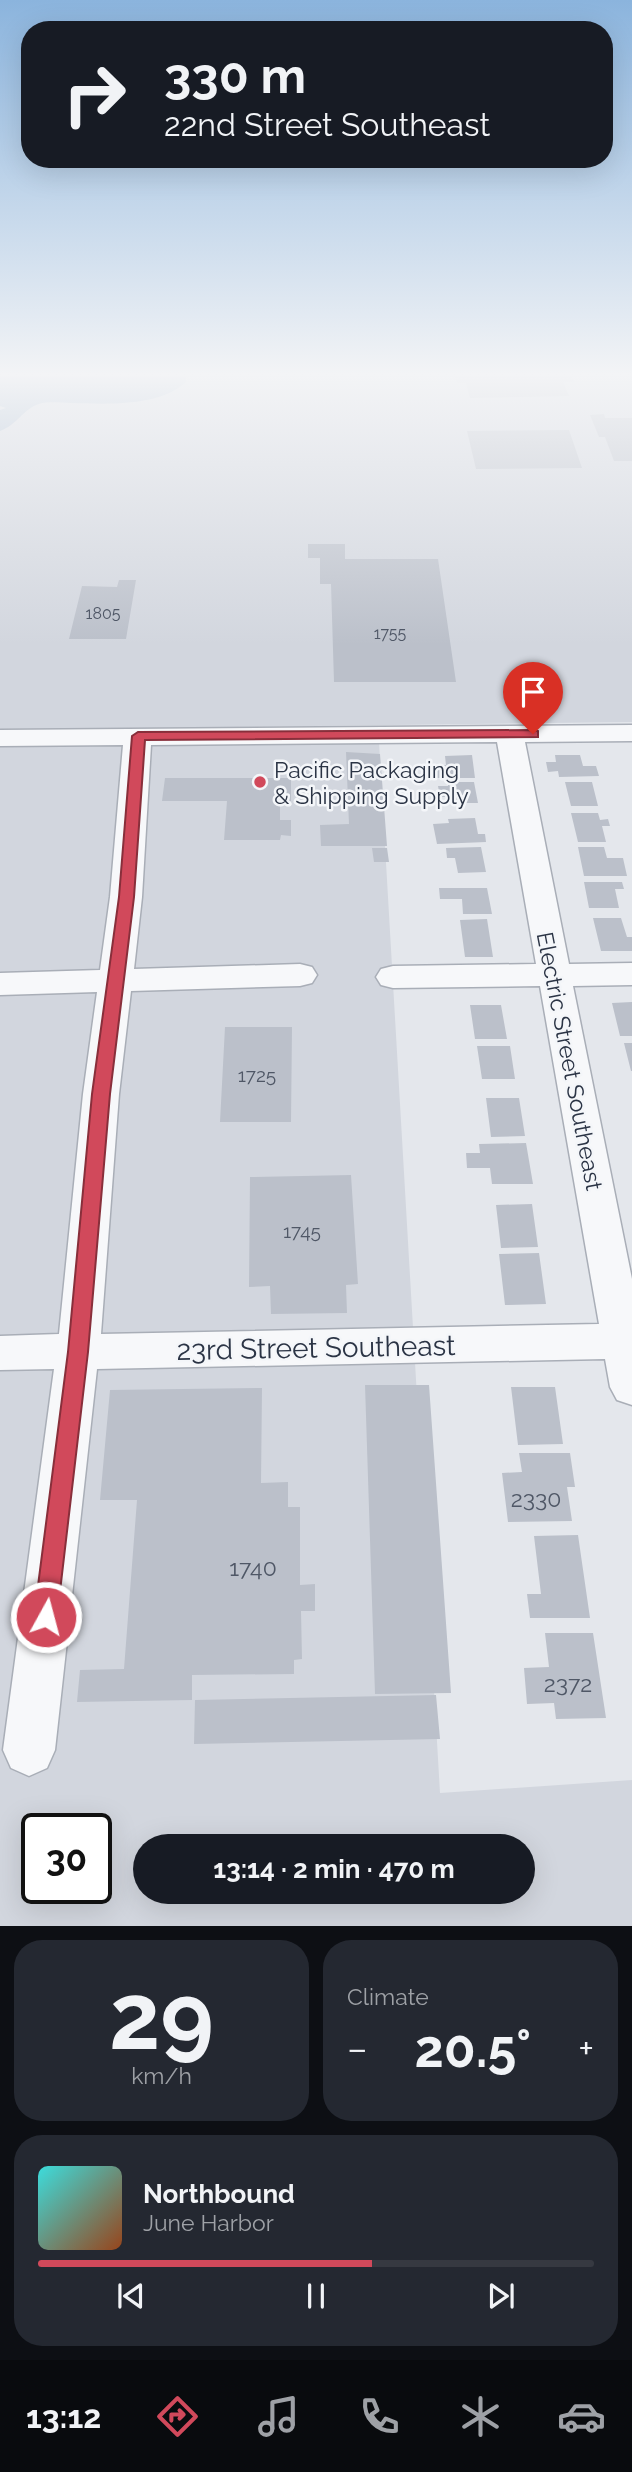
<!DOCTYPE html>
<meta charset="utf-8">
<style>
:root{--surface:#171b24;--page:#242831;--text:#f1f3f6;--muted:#9ea1a6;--line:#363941;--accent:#d1495b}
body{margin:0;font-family:Raleway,sans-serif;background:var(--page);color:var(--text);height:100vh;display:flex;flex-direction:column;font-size:26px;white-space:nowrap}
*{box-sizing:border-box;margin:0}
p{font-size:23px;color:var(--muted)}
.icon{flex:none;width:38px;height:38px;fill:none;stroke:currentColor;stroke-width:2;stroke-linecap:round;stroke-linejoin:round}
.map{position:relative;height:1926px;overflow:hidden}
.drawer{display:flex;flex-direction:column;gap:14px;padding:14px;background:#0d0f14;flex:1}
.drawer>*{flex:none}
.top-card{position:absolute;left:21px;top:21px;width:592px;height:147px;border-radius:28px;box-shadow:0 7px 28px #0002;background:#171b24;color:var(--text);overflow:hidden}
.speed{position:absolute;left:21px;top:1813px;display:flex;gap:14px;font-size:35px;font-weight:700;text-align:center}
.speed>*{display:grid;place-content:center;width:91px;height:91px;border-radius:50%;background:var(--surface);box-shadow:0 7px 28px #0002;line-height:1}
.speed .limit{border:4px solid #111;border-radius:10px;background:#fff;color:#111}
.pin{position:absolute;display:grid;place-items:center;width:60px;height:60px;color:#fff;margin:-72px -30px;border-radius:50% 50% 50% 0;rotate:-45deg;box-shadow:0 0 7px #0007}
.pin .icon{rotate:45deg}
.me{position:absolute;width:77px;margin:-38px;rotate:7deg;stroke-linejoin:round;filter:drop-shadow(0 0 5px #0008)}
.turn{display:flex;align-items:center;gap:24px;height:147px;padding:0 28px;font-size:32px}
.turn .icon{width:91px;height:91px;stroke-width:2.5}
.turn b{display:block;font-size:49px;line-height:60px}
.big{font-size:52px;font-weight:700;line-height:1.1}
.drawer .widget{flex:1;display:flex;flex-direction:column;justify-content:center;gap:10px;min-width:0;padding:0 24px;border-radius:28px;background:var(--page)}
.drawer .dial{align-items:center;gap:0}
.dial b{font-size:91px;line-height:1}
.song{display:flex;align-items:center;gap:21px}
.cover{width:84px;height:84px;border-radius:10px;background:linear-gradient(135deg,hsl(180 70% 55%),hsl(20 70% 35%))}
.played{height:7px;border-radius:4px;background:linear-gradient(90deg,var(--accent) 60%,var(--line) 60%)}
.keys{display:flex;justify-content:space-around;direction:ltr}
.heat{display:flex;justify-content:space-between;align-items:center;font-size:38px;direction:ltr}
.drawer .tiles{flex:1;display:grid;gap:14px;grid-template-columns:1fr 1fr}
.widget:last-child{grid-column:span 2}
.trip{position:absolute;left:133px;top:1834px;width:402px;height:70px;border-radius:35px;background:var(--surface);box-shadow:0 7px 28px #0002;font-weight:700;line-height:70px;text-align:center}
.dock{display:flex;height:112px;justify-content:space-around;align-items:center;background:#090b0e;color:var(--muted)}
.dock .icon{width:49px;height:49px}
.dock .on{color:var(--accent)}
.dock b{font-size:32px;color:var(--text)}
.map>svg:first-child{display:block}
.built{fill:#d2d6de;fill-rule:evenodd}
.water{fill:#9fb4cc}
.building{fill:#bbc0ca}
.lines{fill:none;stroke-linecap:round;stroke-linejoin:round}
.minor-casing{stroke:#a9aeb7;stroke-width:3}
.minor{fill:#f7f8fa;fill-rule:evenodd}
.route{fill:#d1495b;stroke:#882f3b;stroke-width:2}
.poi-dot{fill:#d1495b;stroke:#f4f6f9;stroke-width:2.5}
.labels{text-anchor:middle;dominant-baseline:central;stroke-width:5;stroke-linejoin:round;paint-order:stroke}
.far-number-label{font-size:16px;fill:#4f5766}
.number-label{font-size:19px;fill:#4f5766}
.poi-label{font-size:23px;fill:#2b3445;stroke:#f4f6f9;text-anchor:start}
.street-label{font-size:23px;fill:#2b3445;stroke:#f4f6f9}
.near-number-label{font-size:23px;fill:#4f5766}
.near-street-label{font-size:28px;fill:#2b3445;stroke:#f4f6f9}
</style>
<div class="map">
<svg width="632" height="1926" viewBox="0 0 632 1926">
<rect width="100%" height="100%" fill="#e4e7ec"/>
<!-- built -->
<path class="built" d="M0,376H632V722L0,730Z
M379,742L440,1793L632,1780V1926H0V747ZM37,1829H96V1888H37ZM145,1846H523V1892H145Z"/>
<!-- water -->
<path class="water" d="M0,376H186V382C159,407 107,404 72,403C61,403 49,401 39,404C23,409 17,425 0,431V410L6,408L0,406Z"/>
<!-- building -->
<path class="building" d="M455,376H572L574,382H563L569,396L470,398L466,383H457Z
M604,414L605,418H632V461H614L605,437H599L590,415Z
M569,430L582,468L476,469L467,431Z
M308,544H345V559H438L456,682H334L331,584H320V558H308Z
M119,580H136L126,639H69L82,586L117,587Z
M346,752L380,754L387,846H321L320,825L349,824Z
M472,755L475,778H436L435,765H446L445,756Z
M555,755H580L583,766H596L599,776L559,777L558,771L548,772L546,762H556Z
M165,778H291V801H280V820H291V836L281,835L280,840H224L227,801H162Z
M448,782H474L478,803H450L449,797H440L438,786H448Z
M565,782H592L598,806H571Z
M571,813H598L600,820L608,819L610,826H602L606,842H578Z
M475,818L478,834H485L486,842L437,844L433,824L449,823L448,819Z
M481,847L486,872L458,873L455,858H447L446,848Z
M578,847H604L607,858H623L627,876H584Z
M372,848H387L389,862H374Z
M584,882H622L624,889H615L619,908H589Z
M439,888H487L492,914H463L462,899H440Z
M593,918H621L627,937H632V951H601Z
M487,919L493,957H465L460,920Z
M632,1002V1036H620L612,1003Z
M470,1005H501L507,1039H475Z
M225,1027H292L291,1122H220Z
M624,1043H632V1071H631Z
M477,1046H510L515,1079H482Z
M486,1098H519L525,1136L491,1137Z
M526,1143L533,1184H492L490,1168H467L466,1153H480L479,1144Z
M351,1175L358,1284L346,1285L347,1313L271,1314L270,1286L249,1287L250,1177Z
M532,1204L538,1247L501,1248L496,1205Z
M539,1253L546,1304L505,1305L499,1254Z
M365,1385H429L451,1693L375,1694Z
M511,1387H555L563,1444L518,1445Z
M262,1388L261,1483L288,1482V1507H300V1585L315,1584V1611H301L302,1659L294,1660V1674L192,1675V1700L77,1702L80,1670L124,1669L137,1500H100L110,1390Z
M519,1453H570L575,1487H567L572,1521L508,1522L502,1473L522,1472Z
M578,1535L590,1618H530L527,1594H541L534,1536Z
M545,1633H593L606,1718L556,1719L554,1703L527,1704L524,1668L549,1667Z
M436,1695L440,1739L194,1744L195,1700Z"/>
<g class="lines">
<defs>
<path id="minor" d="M632,725V741L525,742L569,964L632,963V985L573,986L632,1279V1405L617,1400L610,1387L605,1359L97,1369L55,1750L47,1768L29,1776L11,1768L3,1750L54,1369L0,1370V1336L59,1334L83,1094L97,992L0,995V973L100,970L110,897L123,745L0,746V730ZM497,742L536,964L393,966L381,969L376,977L381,985L393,988L540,986L599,1324L101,1334L119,1094L131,991L300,986L312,983L317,975L312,967L300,964L134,969L142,897L151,745Z"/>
</defs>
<!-- minor casing -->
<use href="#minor" class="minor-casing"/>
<!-- minor -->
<use href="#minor" class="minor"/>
</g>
<!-- sky -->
<linearGradient id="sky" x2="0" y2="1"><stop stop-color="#8bb4dd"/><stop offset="0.58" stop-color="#f3f4f6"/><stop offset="1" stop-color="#f3f4f6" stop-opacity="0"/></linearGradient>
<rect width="632" height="645" fill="url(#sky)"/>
<!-- route -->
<path class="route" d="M533,730L538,731V737L145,740L134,897L110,1094L88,1352L57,1617L54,1625L46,1628L37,1625L34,1617L68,1352L92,1094L119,897L132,736L138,732Z"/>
<!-- markers -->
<circle class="poi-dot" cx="260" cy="782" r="7"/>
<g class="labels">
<!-- far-number labels -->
<g class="far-number-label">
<text x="103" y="613">1805</text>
<text x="390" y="633">1755</text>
</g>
<!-- number labels -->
<g class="number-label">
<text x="257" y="1075">1725</text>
<text x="302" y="1231">1745</text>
</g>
<!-- poi labels -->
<g class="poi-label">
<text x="274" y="769">Pacific Packaging<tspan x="274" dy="26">&amp; Shipping Supply</tspan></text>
</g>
<!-- street labels -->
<g class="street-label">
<text transform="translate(570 1061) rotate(79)">Electric Street Southeast</text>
</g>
<!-- near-number labels -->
<g class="near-number-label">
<text x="536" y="1498">2330</text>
<text x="253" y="1567">1740</text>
<text x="568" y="1683">2372</text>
</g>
<!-- near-street labels -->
<g class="near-street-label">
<text transform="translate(316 1348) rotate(-1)">23rd Street Southeast</text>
</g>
</g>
</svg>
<div class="speed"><div class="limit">30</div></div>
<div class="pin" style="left:533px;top:734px;background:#d93025"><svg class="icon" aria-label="arrive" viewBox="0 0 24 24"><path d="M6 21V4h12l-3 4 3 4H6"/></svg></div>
<svg class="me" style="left:46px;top:1617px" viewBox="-20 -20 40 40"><circle r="17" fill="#d1495b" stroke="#fff" stroke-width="3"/><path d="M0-11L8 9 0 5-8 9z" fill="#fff"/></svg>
<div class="trip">13:14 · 2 min · 470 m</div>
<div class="top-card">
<div class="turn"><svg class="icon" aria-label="right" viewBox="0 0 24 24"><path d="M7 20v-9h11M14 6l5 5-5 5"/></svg><div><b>330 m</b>22nd Street Southeast</div></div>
</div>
</div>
<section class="drawer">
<div class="tiles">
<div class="widget dial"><b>29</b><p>km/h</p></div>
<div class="widget"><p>Climate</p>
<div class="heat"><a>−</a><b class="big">20.5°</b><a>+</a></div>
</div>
<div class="widget">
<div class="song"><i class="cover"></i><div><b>Northbound</b><p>June Harbor</p></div></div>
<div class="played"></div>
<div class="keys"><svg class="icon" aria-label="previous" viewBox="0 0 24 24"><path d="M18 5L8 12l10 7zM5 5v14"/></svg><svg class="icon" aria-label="pause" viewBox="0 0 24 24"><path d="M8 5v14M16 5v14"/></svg><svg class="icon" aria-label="next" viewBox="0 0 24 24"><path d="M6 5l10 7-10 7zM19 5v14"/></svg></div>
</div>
</div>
</section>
<nav class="dock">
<b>13:12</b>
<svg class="icon on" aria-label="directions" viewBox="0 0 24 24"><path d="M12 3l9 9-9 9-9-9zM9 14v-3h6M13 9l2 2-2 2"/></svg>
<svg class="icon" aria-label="music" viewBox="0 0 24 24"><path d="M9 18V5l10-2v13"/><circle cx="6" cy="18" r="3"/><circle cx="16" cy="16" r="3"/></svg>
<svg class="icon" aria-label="phone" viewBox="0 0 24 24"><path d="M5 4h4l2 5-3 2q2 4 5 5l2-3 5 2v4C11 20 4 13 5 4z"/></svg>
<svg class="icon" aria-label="climate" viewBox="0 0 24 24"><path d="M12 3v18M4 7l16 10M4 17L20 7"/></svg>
<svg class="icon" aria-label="car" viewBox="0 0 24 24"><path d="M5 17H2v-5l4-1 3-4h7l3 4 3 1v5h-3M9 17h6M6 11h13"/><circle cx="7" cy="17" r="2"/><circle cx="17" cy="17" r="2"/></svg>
</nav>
